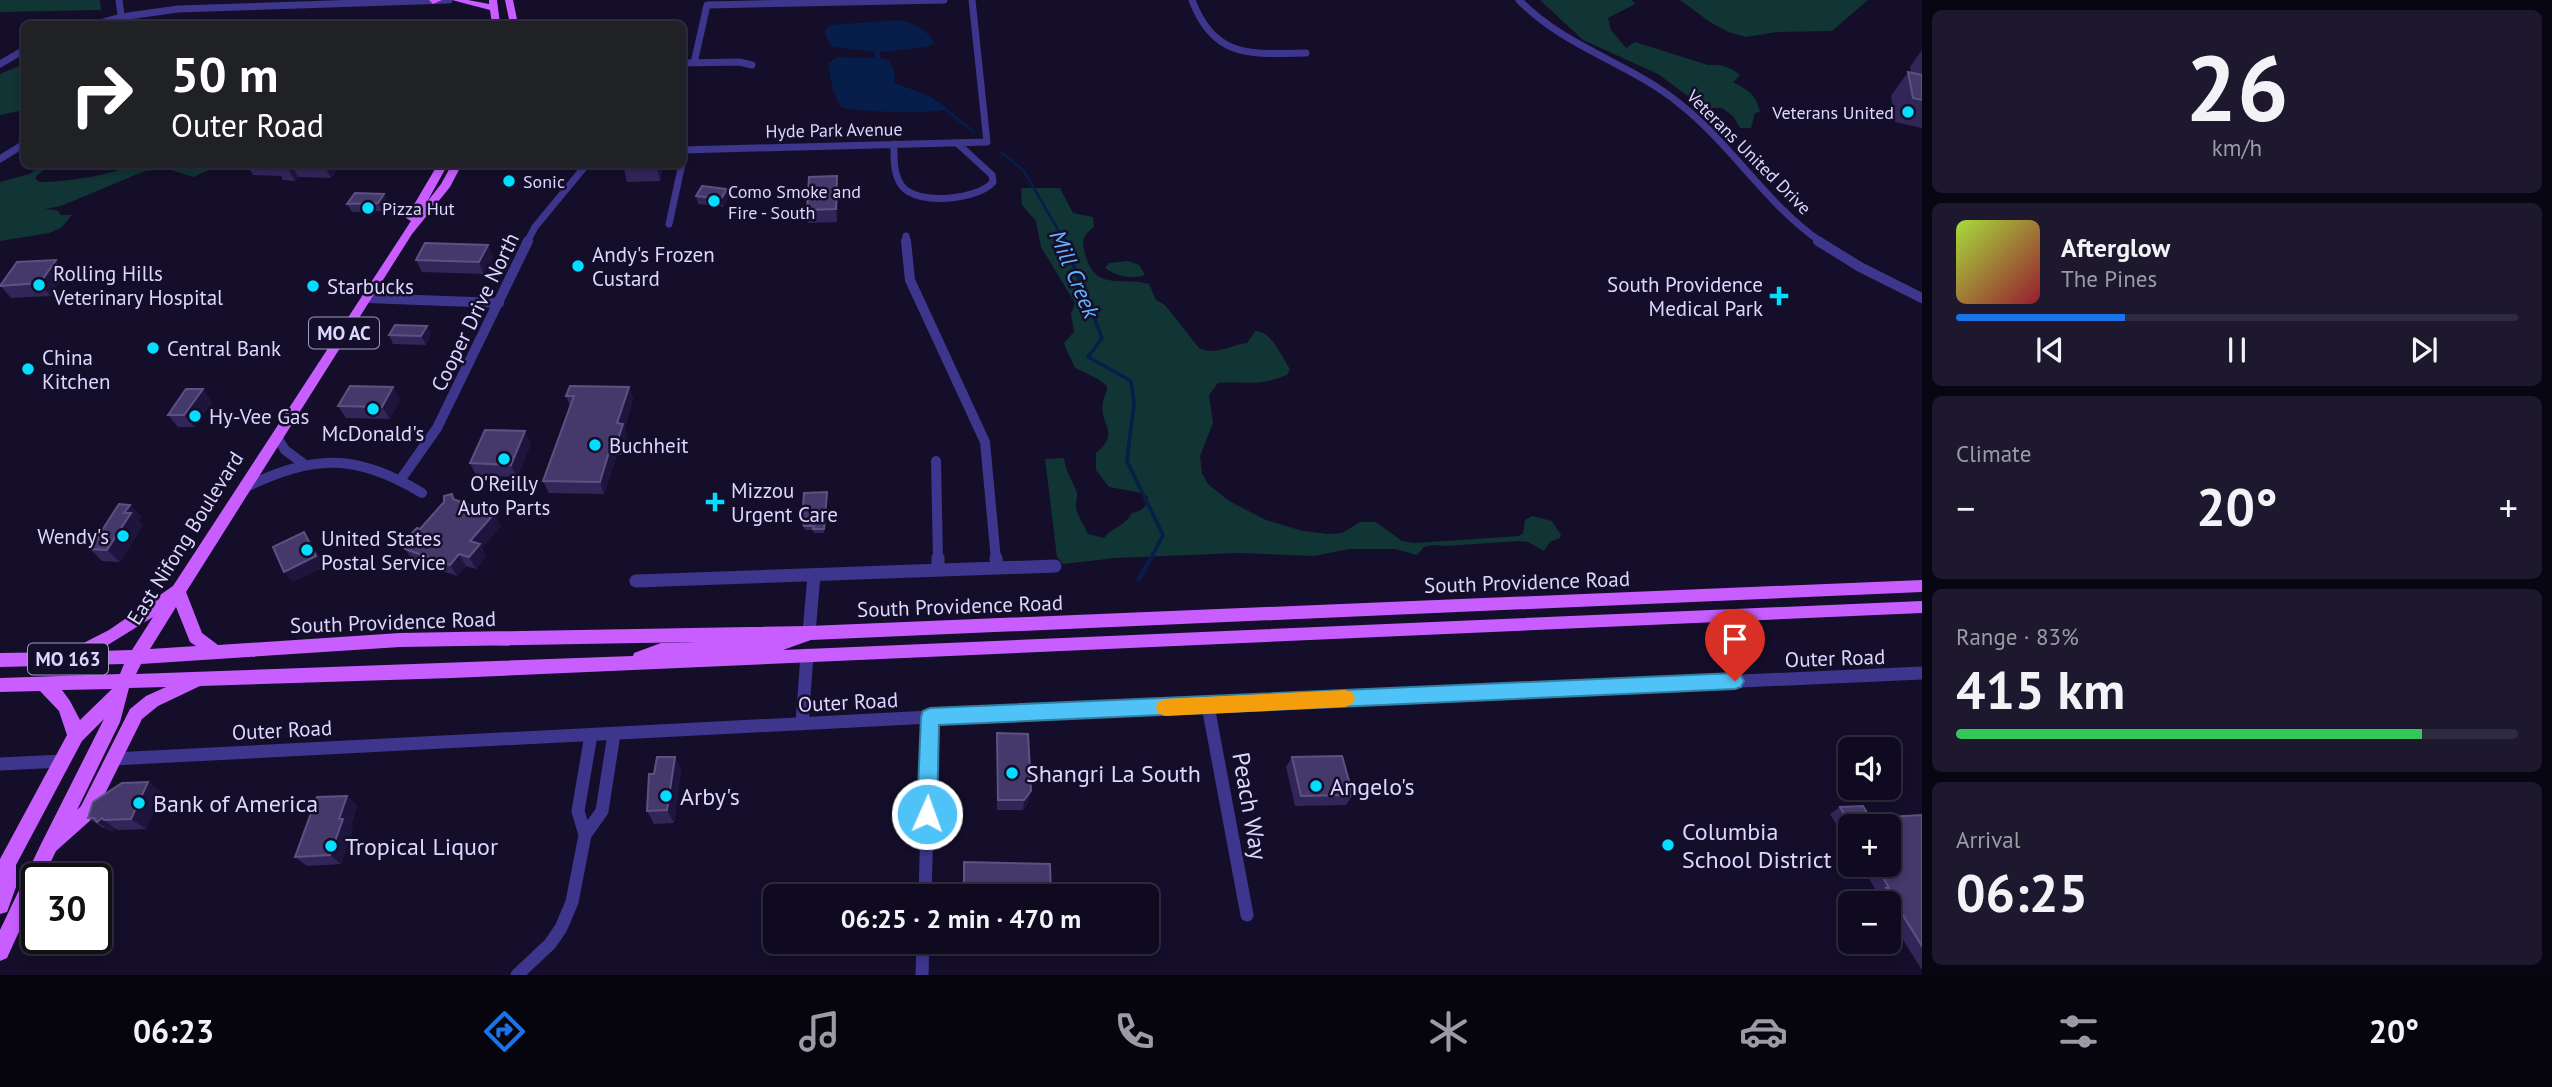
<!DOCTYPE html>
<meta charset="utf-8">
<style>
:root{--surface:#0f0a20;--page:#1d182d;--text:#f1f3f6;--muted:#9b9aa5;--line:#2f2b3e;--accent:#1a73e8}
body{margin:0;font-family:"PT Sans",sans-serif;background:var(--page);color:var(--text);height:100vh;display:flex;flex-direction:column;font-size:26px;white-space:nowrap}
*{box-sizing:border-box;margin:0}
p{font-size:23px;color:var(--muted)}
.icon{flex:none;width:38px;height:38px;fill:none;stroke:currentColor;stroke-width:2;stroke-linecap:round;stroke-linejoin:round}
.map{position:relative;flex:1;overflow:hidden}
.drawer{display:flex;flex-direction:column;gap:10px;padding:10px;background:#080612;width:630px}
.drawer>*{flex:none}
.top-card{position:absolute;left:21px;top:21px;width:665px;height:147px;border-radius:10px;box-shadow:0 4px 10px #0003,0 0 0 2px var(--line);background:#202124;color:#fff;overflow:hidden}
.fabs{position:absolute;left:1838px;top:737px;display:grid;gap:14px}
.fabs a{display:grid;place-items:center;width:63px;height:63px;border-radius:10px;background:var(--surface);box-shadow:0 4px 10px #0003,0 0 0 2px var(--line);font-size:35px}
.speed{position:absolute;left:21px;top:863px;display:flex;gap:14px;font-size:35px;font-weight:700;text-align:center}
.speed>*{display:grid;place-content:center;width:91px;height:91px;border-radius:50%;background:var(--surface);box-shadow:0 4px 10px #0003,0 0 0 2px var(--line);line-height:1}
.speed .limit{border:4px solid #111;border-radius:10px;background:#fff;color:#111}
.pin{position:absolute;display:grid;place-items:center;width:60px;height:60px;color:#fff;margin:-72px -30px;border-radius:50% 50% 50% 0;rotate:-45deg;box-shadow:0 0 7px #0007}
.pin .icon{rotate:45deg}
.me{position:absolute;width:77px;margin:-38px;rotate:2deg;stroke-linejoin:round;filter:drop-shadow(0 0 5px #0008)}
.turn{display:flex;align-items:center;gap:24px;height:147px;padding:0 35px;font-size:32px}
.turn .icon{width:91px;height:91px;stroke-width:2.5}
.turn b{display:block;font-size:49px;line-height:60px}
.big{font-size:52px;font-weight:600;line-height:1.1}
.drawer .widget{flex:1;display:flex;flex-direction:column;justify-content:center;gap:10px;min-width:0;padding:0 24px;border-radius:10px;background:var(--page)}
.drawer .dial{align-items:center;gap:0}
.dial b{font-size:91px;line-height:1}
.song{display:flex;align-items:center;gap:21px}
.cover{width:84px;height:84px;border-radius:10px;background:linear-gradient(135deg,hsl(80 70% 55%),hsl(350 70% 35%))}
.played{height:7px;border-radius:4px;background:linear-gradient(90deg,var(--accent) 30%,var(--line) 30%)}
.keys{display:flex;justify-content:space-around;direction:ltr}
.heat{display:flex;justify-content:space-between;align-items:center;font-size:38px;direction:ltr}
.charge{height:10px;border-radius:5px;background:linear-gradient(90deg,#34c759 83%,var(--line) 0)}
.trip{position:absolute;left:763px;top:884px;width:396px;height:70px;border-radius:10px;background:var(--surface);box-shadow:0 4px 10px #0003,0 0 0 2px var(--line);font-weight:600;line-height:70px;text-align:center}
.tabs{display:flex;height:112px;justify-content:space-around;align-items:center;background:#06040d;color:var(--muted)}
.tabs .icon{width:49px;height:49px}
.tabs .selected{color:var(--accent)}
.tabs b{font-size:32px;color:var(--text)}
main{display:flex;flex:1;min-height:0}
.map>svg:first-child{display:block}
.green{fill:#113434}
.water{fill:#071d4a}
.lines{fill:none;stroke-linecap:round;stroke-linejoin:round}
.stream-far2{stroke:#071d4a;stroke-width:2.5}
.stream-far1{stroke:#071d4a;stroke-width:3.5}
.stream{stroke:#071d4a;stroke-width:4.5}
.minor-far2{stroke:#3d368c;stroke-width:7}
.minor-far1{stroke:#3d368c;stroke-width:10}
.minor{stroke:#3d368c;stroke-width:13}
.major{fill:#c85eff;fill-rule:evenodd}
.wall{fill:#322659}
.shaded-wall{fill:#1e153e}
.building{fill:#44396a;stroke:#5c5282;stroke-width:2}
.route{fill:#4fc3f7;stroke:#337fa1;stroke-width:2}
.slow{fill:#f59e0b}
.poi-dot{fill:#03ddff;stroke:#140e2a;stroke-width:2.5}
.labels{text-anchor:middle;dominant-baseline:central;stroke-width:5;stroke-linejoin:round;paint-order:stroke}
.far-poi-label{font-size:18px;fill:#ddd7ff;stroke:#140e2a;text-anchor:start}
.far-street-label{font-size:18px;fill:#ddd7ff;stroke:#140e2a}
.shield{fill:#140e2a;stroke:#a19bbf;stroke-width:2}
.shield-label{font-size:19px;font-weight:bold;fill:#ddd7ff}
.poi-label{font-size:21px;fill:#ddd7ff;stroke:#140e2a;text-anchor:start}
.street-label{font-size:21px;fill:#ddd7ff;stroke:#140e2a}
.water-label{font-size:23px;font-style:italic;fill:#65b3ff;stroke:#140e2a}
.near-poi-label{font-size:24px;fill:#ddd7ff;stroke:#140e2a;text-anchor:start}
.near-street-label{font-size:24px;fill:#ddd7ff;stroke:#140e2a}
</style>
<main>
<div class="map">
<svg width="1922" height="975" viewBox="0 0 1922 975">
<rect width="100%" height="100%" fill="#140e2a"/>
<!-- green -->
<path class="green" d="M0,0H100L101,10L0,12Z
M1540,0H1637H1632L1635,4L1608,18L1611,30L1626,48L1635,42L1708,65C1719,64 1731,67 1740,75L1733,82C1748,90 1756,94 1760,112L1755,113L1751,128H1740L1733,116L1722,108H1704L1658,74L1583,40Z
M1680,0H1868L1832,31L1777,32L1746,37L1728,32L1710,22Z
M24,64V110L0,115V74Z
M131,164L221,165L193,177L168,169L145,171L61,206L45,209L57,210L61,215H72L61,228L49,233L0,241V182L29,174L38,168L44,169L35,178L39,182C57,183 118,175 131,164Z
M1021,188H1060L1073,213L1093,217L1094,227C1086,233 1081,239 1084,250C1094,293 1118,276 1149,284L1156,300L1165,305L1199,348C1216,356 1230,345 1247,343L1255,331C1272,331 1281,356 1290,369L1287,375C1257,387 1248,381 1218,383L1209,395L1213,423L1200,456L1202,473L1208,484L1229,501L1266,520L1303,531L1328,534L1342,533L1360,522H1376L1402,541L1415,543L1519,536L1523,533L1525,520L1532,516L1552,521L1561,535L1560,538L1550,542L1544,551L1528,542L1518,541L1446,546L1432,545L1424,547L1417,555L1395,549H1349L1314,556L1238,553L1115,558L1063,564L1057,557L1045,459L1064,458C1066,472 1071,478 1076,490C1079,497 1075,501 1076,507C1077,515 1084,525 1088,534L1104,538C1114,526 1123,528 1132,513C1141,511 1148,507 1148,497L1142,493L1109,487L1096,470V453C1122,432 1098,424 1103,402C1104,395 1107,394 1107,386L1098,379L1075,368C1072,359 1066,351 1064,343L1074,332L1071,314L1075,303L1041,247L1036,221L1022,205Z
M1128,261L1139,265L1145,275C1131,280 1116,276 1105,268L1109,263Z"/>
<!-- water -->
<path class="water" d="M898,20C911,22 928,29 934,43L927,47L880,52V58L889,60L895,72L894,83L928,95L948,109C934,115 856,112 841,107L833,91L828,64L837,57L874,58L875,52L832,47L825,35L826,29L831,25Z"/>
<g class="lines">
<!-- stream-far2 -->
<path class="stream-far2" d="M946,110L974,132
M1001,152L1024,171L1065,242"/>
<!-- stream-far1 -->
<path class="stream-far1" d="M1064,241L1102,338L1088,357L1131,381L1134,403L1127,461L1163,535L1150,560"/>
<!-- stream -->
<path class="stream" d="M1139,579L1151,558"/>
<!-- minor-far2 -->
<path class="minor-far2" d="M119,0L122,22
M1192,0C1214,59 1251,54 1306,53
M1519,0C1564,47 1630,63 1680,104C1732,145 1766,204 1821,242
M96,24L121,17L178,9L449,0
M682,63L739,62L752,65
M694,63L707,5L944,0
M0,64L24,50
M894,144C894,158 893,174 902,186C917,206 978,200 993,182L992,175L957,143
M682,150L987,142L972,0
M0,159L24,144
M669,224L682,164
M906,236L907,242
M527,242L535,227L587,164"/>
<!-- minor-far1 -->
<path class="minor-far1" d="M906,241L910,280L985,442L996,560
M1818,241L1860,267L1922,298
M366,298L499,303
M277,437L285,450L304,464
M936,461L938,560
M401,479L437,428L528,241
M244,488C312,455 355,452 422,493"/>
<!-- minor -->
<path class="minor" d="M938,558V570
M996,558L997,567
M636,581L1055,566
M809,633L814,575
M1208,706L1247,915
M802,724L807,655
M113,759L930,717L1922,673
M0,764L62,761
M585,835L578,811L591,735
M925,896L930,717
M517,975L550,944L561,928L572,902L585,835L602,811L614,734
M922,975L923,942"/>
<!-- major -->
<path class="major" d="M429,0H442L433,4Z
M452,0H468L489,4V0H497L500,24H492L490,10Z
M505,0H513L518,24H510Z
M438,164H448L427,202L441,184L452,164H462L450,187L412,234L186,592L202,633L218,645L400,633L809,626L1922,580V592L811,640L783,650L1922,601V613L452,678L200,686L158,706L142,719L93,818L56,851L43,878H37V892L7,958L0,961V930L40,846L104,719L82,741L16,865V887L7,912L0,914V859L67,735L59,711L40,691L0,692V678L120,674L124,664L0,667V653L66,652L109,630L173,586L411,221L406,218ZM176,607L190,642L196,646L150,649ZM153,617L132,650L98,651ZM697,642L661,643L634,653L633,656L136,674L141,664L400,647ZM166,687L146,696L130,709L81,806L77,810L120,722L129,688ZM112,689L80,720L70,701L62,690Z"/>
</g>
<!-- wall -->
<path class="wall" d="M1922,50V128L1895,122L1891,96L1908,72L1911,73L1910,67Z
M247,164H341L331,178L298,177L295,181L283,180L281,176L253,175Z
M625,164H663L660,181L627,182L624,169Z
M837,176L838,188L837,222L808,223L807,210Z
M727,189L729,197L723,207L698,204L696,196Z
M388,202L382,211L352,212L347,204Z
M488,245L493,258L484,274L422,272L416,260Z
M56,260L66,273L50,296L11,298L0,285Z
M431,334L426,345L393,344L389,335Z
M629,387L633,399L625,428L627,436L622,455H617L604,494L549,493L543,481L570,406L566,396Z
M400,400L390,419L346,418L338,406Z
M212,402L194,427H178L168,415Z
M531,444L517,477L476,475L470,463Z
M452,494L456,500L501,526L482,548L486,556L476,569L466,566L457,576L413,561L405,549L409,543L406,539L420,529Z
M828,496L824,533H814L813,530H805L802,521Z
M130,505L141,517L138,521L143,525L120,562L102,561L90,549Z
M997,733L1029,801L1023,810H997Z
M675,757L681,770L674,823L654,824L647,811L654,774Z
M1292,757L1353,795L1346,805L1295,806L1286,767Z
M148,782L162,792L146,829L119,830L116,829L112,832L105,828H103L88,818Z
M347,796L357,806L351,826L353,829L341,864L307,866L295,857Z
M1840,807L1870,818L1922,815V970L1888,916V903H1880L1874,894L1877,892L1860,864H1888V826H1850V847L1830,814Z
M964,862L1051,896H964Z
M1029,942H1052L1050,953H1029Z"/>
<!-- shaded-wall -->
<path class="shaded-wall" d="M286,164H291L298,177L295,181Z
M323,164H341L331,178Z
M658,164H663L660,181L657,168Z
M837,176L838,188L837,222L836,209Z
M727,189L729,197L723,207L721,199Z
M384,194L388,202L382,211L378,203Z
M488,245L493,258L484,274L479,262Z
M56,260L66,273L50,296L40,283Z
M427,326L431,334L426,345L421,336Z
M393,387L400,400L390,419L382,407Z
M629,387L633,399L625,428L627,436L622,455L617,442V423Z
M203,389L212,402L194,427L184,415Z
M525,431L531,444L517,477L511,465Z
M612,442L617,455L604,494L600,482Z
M827,492L828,496L824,533V529Z
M130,505L141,517L138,521L143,525L120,562L107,550L124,513Z
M494,514L501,526L482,548L486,556L476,569L469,557L470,541Z
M304,532L312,543L325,567L293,582L284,572Z
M459,554L466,566L457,576L450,565Z
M675,757L681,770L674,823L667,810Z
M148,782L162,792L146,829L131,819Z
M1031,791L1029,801L1023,810L1024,800Z
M347,796L357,806L351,826L353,829L341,864L330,855L339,819Z
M102,818L104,820L116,829L112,832L97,822Z"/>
<!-- building -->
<path class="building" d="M1908,72L1922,75V100L1913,98Z
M625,164H658L657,168L624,169Z
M837,176L836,209L807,210L809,177Z
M702,186L727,189L721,199L696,196Z
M355,193L384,194L378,203L347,204Z
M425,243L488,245L479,262L416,260Z
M56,260L40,283L0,286L17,262Z
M395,325L427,326L421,336L389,335Z
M350,386L393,387L382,407L338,406Z
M570,386L629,387L617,423L623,424L617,442H612L600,482L543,481L574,396H566Z
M186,389H203L184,415H168Z
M485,430L525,431L511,465L470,463Z
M827,492L824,529H813L814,526H804L802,521L804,493Z
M452,494L453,499L494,514L470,541L480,544L469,557L459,554L450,565L405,549L410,541L406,539L417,528L420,529L444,502V496Z
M119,504L130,505L124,513H131L107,550L90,549Z
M304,532L316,556L284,572L273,547Z
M997,733L1028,734L1031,791L1024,800H998Z
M1342,756L1353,795L1301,796L1292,757Z
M657,757H675L667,810L647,811L649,774H654Z
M148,782L131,819L104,820L102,818L97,822L94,818H88L93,802L122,783Z
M347,796L339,819H343L330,855L295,857L317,797Z
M1863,806L1870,818L1922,815V946L1886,888H1889L1875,864H1888V826H1851L1840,807Z
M964,862L1050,864L1051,896H1029V888L964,886Z
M1031,942H1052V943Z"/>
<!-- route -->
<path class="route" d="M1735,673L1741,675L1744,681L1741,687L1735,689L939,725L937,814L934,821L927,824L920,821L917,814L921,717L923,711L930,708Z"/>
<!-- slow -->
<path class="slow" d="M1345,690L1352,692L1355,698L1352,704L1345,707L1165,716L1158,713L1156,707L1158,702L1165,699Z"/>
<!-- markers -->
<g class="poi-dot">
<circle cx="1908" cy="112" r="7"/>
<circle cx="509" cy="181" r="7"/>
<circle cx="714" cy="201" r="7"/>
<circle cx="368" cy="208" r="7"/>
<circle cx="578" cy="266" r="7"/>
<circle cx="39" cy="285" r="7"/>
<circle cx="313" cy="286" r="7"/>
<path d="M1775.5 285.5h7v7h7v7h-7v7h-7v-7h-7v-7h7z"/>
<circle cx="153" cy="348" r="7"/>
<circle cx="28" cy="369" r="7"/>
<circle cx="373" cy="409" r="7"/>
<circle cx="195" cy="416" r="7"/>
<circle cx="595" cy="445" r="7"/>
<circle cx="504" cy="459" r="7"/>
<path d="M711.5 491.5h7v7h7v7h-7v7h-7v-7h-7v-7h7z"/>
<circle cx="123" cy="536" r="7"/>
<circle cx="307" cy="550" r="7"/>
<circle cx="1012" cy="773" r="7"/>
<circle cx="1316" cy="786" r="7"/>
<circle cx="666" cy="796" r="7"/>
<circle cx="139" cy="803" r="7"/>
<circle cx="1668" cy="845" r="7"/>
<circle cx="331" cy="846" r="7"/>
</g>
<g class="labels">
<!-- far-poi labels -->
<g class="far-poi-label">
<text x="1894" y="112" text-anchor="end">Veterans United</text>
<text x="523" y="181">Sonic</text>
<text x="728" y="191">Como Smoke and<tspan x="728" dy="21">Fire - South</tspan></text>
<text x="382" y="208">Pizza Hut</text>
</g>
<!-- far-street labels -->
<g class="far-street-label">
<text transform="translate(834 130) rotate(-1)">Hyde Park Avenue</text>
<text transform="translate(1749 152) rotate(45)">Veterans United Drive</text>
</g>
<!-- shield labels -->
<g class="shield">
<rect x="309" y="317.5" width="70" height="31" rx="5"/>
<rect x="28" y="643.5" width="80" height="31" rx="5"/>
</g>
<g class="shield-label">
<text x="344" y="333">MO AC</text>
<text x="68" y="659">MO 163</text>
</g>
<!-- poi labels -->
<g class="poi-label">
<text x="592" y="254">Andy's Frozen<tspan x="592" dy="24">Custard</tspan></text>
<text x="53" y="273">Rolling Hills<tspan x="53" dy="24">Veterinary Hospital</tspan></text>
<text x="1763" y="284" text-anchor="end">South Providence<tspan x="1763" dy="24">Medical Park</tspan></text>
<text x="327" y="286">Starbucks</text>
<text x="167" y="348">Central Bank</text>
<text x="42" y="357">China<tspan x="42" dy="24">Kitchen</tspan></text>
<text x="209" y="416">Hy-Vee Gas</text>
<text x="373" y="433" text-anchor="middle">McDonald's</text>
<text x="609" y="445">Buchheit</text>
<text x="504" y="483" text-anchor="middle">O'Reilly<tspan x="504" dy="24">Auto Parts</tspan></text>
<text x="731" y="490">Mizzou<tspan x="731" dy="24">Urgent Care</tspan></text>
<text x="109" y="536" text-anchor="end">Wendy's</text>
<text x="321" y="538">United States<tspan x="321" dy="24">Postal Service</tspan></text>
</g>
<!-- street labels -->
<g class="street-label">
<text transform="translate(475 312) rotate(-64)">Cooper Drive North</text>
<text transform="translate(185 538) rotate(-58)">East Nifong Boulevard</text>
<text transform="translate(1527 582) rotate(-2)">South Providence Road</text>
<text transform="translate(960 606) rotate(-2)">South Providence Road</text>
<text transform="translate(393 622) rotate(-2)">South Providence Road</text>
<text transform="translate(1835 658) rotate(-2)">Outer Road</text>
<text transform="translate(848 702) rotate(-3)">Outer Road</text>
<text transform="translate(282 730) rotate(-3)">Outer Road</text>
</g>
<!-- water labels -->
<g class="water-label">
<text transform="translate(1075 274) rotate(67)">Mill Creek</text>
</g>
<!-- near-poi labels -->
<g class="near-poi-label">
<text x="1026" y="773">Shangri La South</text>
<text x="1330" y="786">Angelo's</text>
<text x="680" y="796">Arby's</text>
<text x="153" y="803">Bank of America</text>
<text x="1682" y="831">Columbia<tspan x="1682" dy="28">School District</tspan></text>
<text x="345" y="846">Tropical Liquor</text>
</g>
<!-- near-street labels -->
<g class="near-street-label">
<text transform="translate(1250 806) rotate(80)">Peach Way</text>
</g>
</g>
</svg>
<div class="fabs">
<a><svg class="icon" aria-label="sound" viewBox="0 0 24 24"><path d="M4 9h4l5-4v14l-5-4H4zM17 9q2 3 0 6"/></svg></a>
<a>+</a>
<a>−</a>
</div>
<div class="speed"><div class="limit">30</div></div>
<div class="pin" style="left:1735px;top:681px;background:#d93025"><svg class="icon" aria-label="arrive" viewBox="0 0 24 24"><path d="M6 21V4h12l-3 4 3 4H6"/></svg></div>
<svg class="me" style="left:927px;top:814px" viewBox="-20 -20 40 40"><circle r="17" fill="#4fc3f7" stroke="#fff" stroke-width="3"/><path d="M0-11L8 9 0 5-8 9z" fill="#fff"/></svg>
<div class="trip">06:25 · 2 min · 470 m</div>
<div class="top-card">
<div class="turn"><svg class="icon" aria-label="right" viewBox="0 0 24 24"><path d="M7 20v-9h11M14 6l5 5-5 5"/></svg><div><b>50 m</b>Outer Road</div></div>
</div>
</div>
<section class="drawer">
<div class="widget dial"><b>26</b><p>km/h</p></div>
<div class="widget">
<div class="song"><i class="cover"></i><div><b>Afterglow</b><p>The Pines</p></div></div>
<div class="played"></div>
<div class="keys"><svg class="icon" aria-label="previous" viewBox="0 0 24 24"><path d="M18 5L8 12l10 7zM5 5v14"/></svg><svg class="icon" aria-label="pause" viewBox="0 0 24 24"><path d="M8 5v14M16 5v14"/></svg><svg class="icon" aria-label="next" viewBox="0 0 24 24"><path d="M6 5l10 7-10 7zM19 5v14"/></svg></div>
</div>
<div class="widget"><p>Climate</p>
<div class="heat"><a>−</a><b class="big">20°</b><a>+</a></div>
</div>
<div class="widget"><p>Range · 83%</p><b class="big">415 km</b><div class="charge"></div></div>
<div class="widget"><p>Arrival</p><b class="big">06:25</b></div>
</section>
</main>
<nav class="tabs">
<b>06:23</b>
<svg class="icon selected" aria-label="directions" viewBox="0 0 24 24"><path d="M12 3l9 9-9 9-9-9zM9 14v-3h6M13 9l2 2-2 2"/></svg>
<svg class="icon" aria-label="music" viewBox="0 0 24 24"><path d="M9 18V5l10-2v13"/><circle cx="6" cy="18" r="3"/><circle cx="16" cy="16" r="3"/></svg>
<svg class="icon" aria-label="phone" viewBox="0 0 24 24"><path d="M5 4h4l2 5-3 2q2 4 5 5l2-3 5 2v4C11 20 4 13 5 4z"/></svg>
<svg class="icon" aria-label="climate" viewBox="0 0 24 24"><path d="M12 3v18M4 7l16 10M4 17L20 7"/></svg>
<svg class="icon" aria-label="car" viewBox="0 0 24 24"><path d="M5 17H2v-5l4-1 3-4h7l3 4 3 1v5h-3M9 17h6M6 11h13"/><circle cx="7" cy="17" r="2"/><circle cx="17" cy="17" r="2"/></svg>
<svg class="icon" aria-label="filters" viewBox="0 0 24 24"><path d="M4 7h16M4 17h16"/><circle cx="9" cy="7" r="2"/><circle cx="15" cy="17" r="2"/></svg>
<b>20°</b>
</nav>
